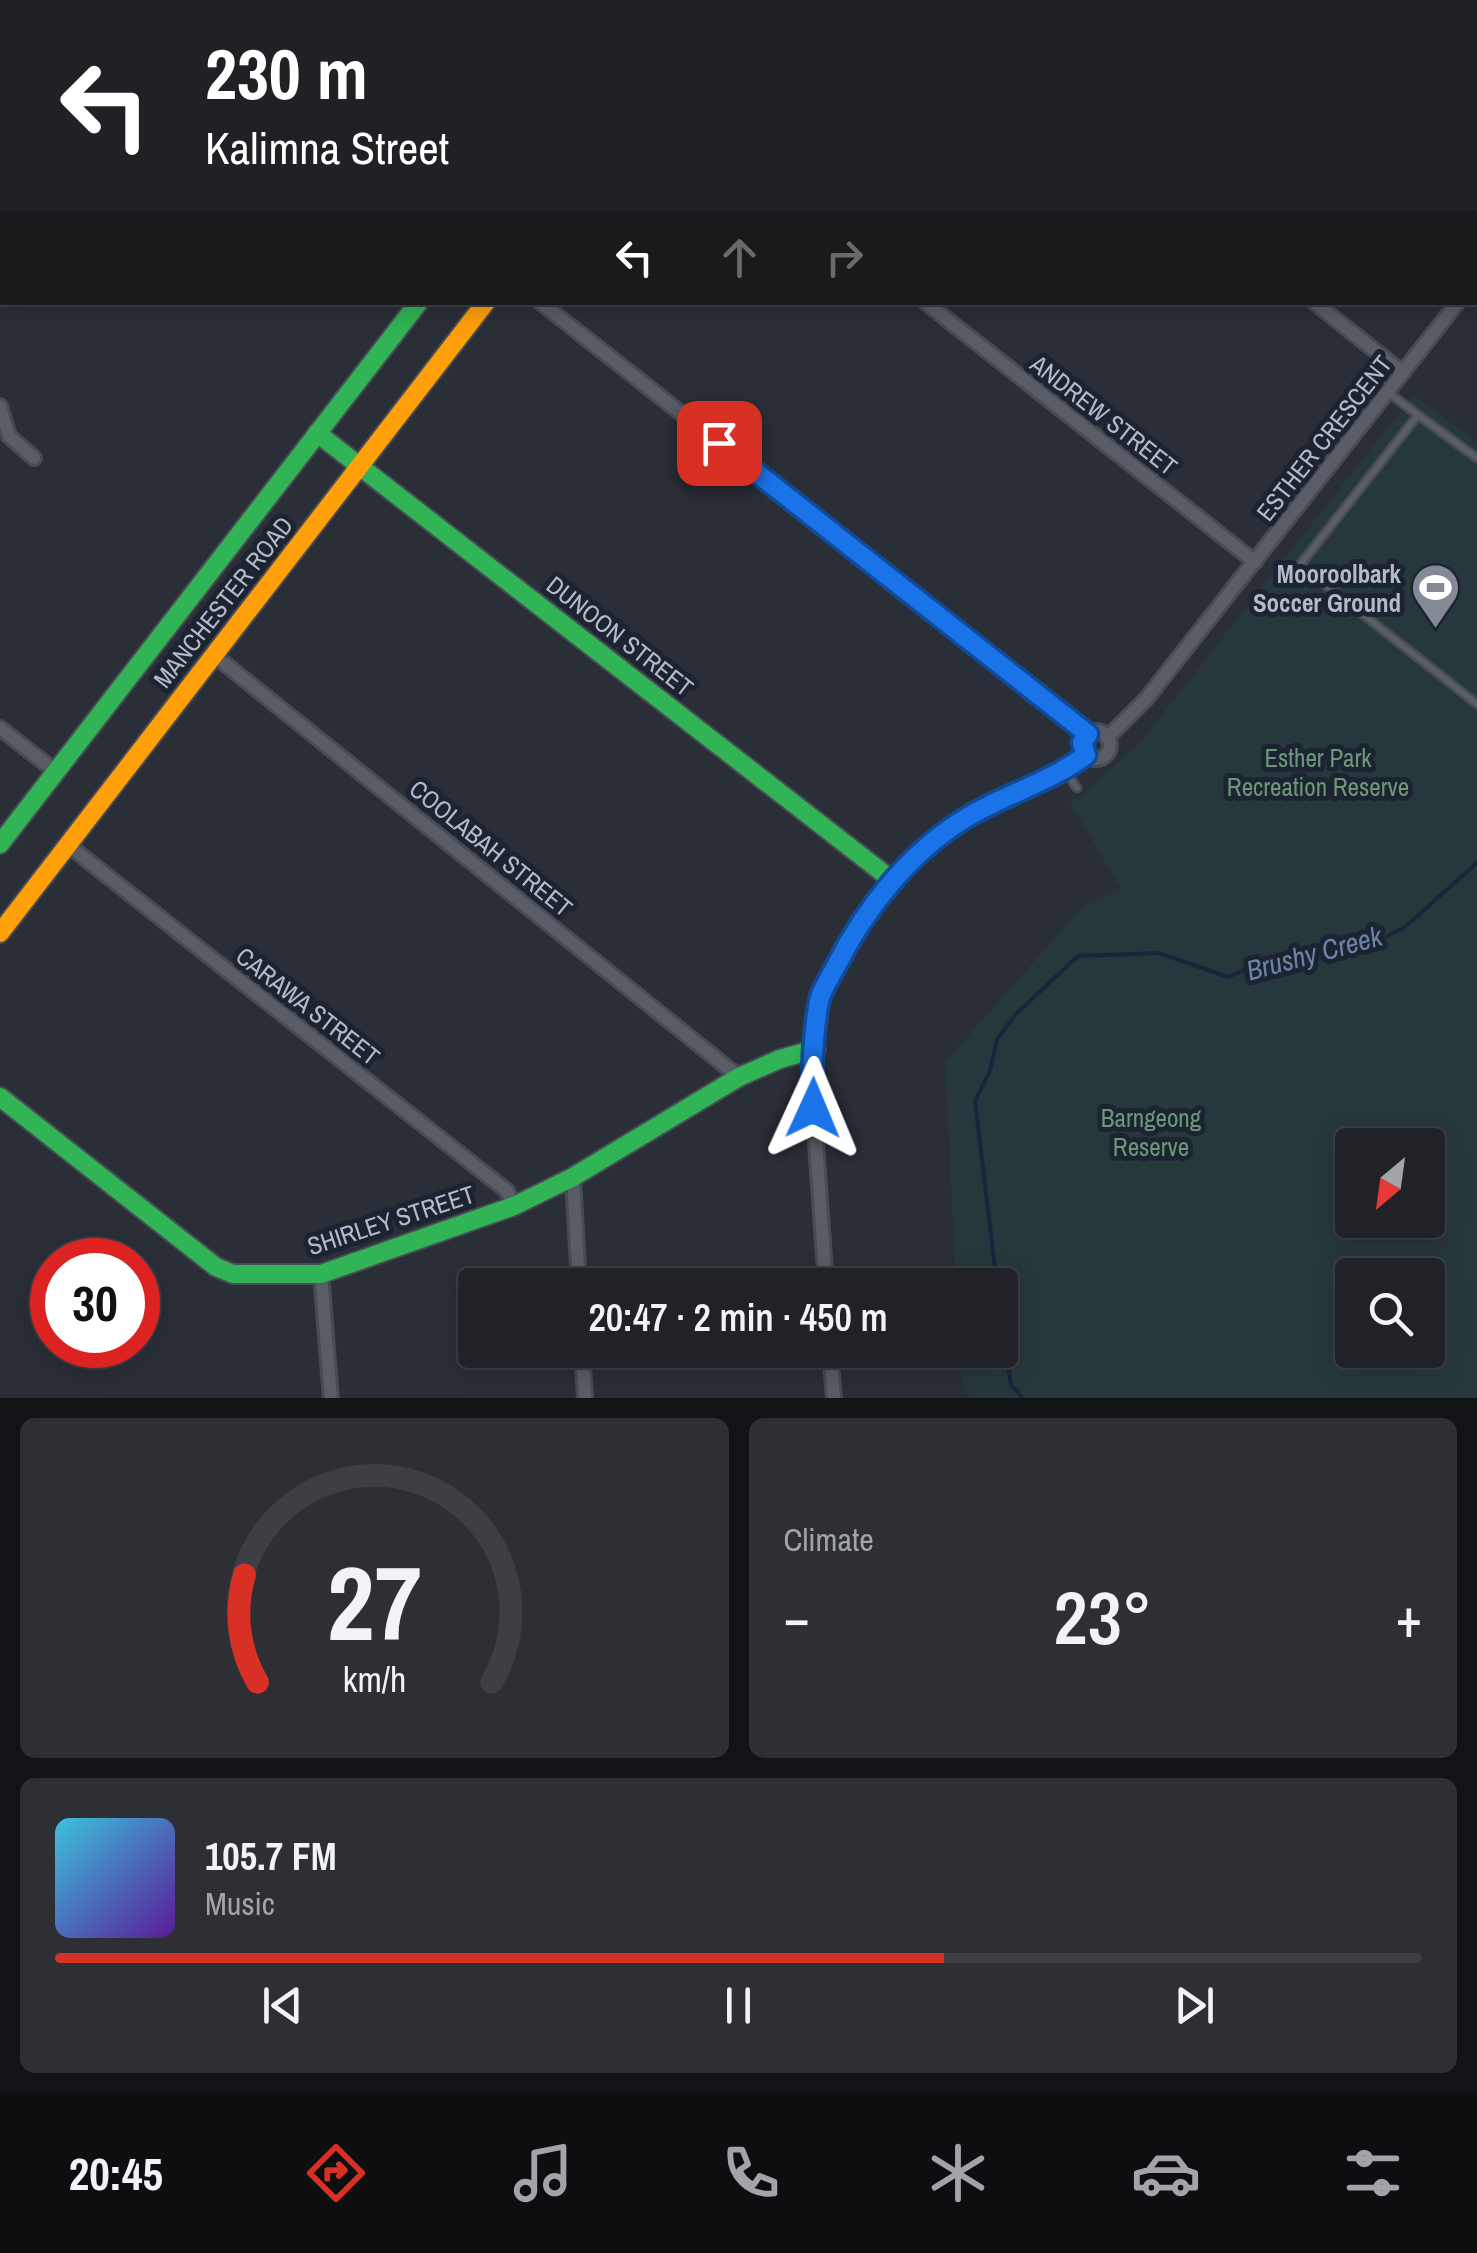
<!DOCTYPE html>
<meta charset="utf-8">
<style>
:root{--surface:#202228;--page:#2d2f34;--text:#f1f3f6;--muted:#a2a4a8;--line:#3d3f45;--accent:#d93025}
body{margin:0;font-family:"Archivo Narrow",sans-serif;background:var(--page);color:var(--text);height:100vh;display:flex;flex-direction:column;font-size:38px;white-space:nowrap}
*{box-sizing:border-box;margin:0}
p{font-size:32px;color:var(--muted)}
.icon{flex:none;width:55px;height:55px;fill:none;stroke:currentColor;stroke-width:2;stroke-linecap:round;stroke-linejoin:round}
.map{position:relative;height:1398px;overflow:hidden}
.side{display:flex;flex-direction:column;gap:20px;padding:20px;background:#121316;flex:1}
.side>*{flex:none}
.top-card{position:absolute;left:0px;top:0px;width:1478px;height:305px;box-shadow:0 5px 25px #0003,0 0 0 2px var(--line);background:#202124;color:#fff;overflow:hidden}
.needle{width:65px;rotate:209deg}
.tools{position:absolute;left:1335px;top:1128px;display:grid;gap:20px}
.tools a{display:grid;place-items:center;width:110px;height:110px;border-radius:10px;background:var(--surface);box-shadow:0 5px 25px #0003,0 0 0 2px var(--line);font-size:50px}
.speed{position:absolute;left:30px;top:1238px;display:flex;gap:20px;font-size:50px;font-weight:700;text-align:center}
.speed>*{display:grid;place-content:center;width:130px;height:130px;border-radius:50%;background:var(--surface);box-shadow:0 5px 25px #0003,0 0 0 2px var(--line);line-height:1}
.speed .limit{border:15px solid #d22;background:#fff;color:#111}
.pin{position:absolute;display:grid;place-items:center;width:85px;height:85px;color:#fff;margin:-42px;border-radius:20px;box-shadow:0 5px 15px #0006}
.me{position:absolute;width:110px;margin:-55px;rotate:1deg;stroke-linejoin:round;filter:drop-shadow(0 0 8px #0008)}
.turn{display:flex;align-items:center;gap:35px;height:210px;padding:0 40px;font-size:45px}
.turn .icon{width:130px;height:130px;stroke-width:2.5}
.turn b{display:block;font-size:70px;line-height:85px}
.lanes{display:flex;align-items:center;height:95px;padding:0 40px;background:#0003;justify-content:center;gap:50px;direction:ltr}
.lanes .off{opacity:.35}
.big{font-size:75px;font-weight:600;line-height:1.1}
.side .tile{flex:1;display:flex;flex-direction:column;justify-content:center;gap:15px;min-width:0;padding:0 35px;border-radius:15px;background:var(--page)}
.side .dial{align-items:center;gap:0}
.dial svg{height:260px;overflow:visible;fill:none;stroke:var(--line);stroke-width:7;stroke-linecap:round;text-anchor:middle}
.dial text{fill:var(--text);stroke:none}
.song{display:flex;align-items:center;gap:30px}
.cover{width:120px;height:120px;border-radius:15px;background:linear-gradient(135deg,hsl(190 70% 55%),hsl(270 70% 35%))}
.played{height:10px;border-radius:5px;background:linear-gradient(90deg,var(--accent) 65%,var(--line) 65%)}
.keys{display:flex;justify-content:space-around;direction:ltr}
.heat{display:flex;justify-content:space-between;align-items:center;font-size:55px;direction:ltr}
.side .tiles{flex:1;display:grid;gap:20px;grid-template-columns:1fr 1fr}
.tile:last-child{grid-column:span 2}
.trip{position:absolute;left:458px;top:1268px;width:560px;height:100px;border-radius:10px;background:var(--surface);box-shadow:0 5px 25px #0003,0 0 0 2px var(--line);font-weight:600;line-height:100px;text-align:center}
.tab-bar{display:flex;height:160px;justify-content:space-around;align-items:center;background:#0d0e10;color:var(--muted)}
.tab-bar .icon{width:70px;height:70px}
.tab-bar .on{color:var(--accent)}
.tab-bar b{font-size:45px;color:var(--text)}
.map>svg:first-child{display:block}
.green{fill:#27383c;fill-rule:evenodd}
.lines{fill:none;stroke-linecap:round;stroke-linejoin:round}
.stream{stroke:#1a243a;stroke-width:4}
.lane-casing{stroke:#484b53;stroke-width:11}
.street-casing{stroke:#484b53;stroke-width:18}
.fast-casing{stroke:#484b53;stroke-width:22}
.slow-casing{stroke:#484b53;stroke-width:22}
.lane{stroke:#595d65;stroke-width:6}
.street{stroke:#595d65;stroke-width:12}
.fast{stroke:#30b455;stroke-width:18}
.slow{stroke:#ff9f0a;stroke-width:18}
.route-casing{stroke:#114b97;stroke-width:25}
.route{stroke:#1a73e8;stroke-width:18}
.labels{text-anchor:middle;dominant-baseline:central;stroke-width:10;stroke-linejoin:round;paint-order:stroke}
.street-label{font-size:25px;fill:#b4bac8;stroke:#1d2431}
.poi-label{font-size:25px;font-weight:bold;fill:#b4bac8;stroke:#1d2431;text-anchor:end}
.park-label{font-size:25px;fill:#6c9879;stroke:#1d2431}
.water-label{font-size:28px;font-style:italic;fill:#6e81a6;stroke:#1d2431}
</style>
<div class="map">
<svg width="1477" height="1398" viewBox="0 0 1477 1398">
<rect width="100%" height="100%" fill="#2a2e36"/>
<!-- green -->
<path class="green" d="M1413,395L1477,442V1398H971L961,1387L959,1350H1000V1285H956L945,1062L1085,904L1121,889L1070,802L1085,793L1143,739ZM1352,1145H1428V1220H1352ZM1352,1275H1428V1350H1352Z"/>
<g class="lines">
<!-- stream -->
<path class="stream" d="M997,1285L975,1101L990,1071L997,1039L1017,1013L1078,956L1159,953L1228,977L1269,960L1372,944L1405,927L1477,863
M1000,1310L1011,1385L1023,1398"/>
<defs>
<path id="lane" d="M1389,393L1418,415L1300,565L1477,704
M1418,415L1477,458
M1065,771L1077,788"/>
<path id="street" d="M136,0L141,2
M928,0L931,2
M1326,0L1329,2
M385,2L387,0
M1475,117L1477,119
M0,190L2,191
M1475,281L1477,278
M0,291L2,290
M540,302L1088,734
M925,302L1255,562
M1314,302L1403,373
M0,406L9,436L34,458
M214,655L739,1077
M0,728L55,771
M1082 745a14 14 0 1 1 28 0a14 14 0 1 1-28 0Z
M1107,738L1147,698L1458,302
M68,845L507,1191L514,1206
M573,1177L579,1285
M321,1274L331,1398
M826,1285L811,1073L819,999L848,942L892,880L967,817L1046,782L1085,755
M582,1350L585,1398
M830,1350L834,1398"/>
<path id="fast" d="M317,433L892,880
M0,844L419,302
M0,1097L216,1267L233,1274H321L514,1206L573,1177L739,1077L780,1059L816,1049"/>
<path id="slow" d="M695,2L697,0
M726,2L728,0
M0,933L486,302"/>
</defs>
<!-- lane casing -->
<use href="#lane" class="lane-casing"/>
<!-- street casing -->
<use href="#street" class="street-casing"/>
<!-- fast casing -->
<use href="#fast" class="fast-casing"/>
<!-- slow casing -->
<use href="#slow" class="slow-casing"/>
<!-- lane -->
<use href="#lane" class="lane"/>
<!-- street -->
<use href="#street" class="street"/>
<!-- fast -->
<use href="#fast" class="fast"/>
<!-- slow -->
<use href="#slow" class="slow"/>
</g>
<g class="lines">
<defs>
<path id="route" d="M719,443L1088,734L1082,742L1086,755C1050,782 1009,793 971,815C912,849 865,908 835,968C830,978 821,990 819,1002C813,1033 811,1078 813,1108"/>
</defs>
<!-- route casing -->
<use href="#route" class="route-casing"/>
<!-- route -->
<use href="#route" class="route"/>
</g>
<!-- icons -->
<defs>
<symbol id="stadium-pin" viewBox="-11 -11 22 30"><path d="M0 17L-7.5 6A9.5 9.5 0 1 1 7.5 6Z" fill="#848995" stroke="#1d2431"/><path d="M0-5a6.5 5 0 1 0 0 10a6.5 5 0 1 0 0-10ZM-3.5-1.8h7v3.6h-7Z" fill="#fff"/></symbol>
</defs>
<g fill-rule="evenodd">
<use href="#stadium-pin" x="1408" y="560" width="55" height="75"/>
</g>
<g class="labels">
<!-- street labels -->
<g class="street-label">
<text transform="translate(1104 415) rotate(38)">ANDREW STREET</text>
<text transform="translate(1324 438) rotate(-52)">ESTHER CRESCENT</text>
<text transform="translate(223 602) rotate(-52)">MANCHESTER ROAD</text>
<text transform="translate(620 636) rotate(38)">DUNOON STREET</text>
<text transform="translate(491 848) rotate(39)">COOLABAH STREET</text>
<text transform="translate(308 1006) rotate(38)">CARAWA STREET</text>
<text transform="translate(391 1220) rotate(-18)">SHIRLEY STREET</text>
</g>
<!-- poi labels -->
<g class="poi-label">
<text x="1401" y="574">Mooroolbark<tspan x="1401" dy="29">Soccer Ground</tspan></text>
</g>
<!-- park labels -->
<g class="park-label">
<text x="1318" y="758">Esther Park<tspan x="1318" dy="29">Recreation Reserve</tspan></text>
<text x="1151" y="1118">Barngeong<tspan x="1151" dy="29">Reserve</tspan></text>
</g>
<!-- water labels -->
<g class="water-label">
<text transform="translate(1314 953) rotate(-15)">Brushy Creek</text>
</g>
</g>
</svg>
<div class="tools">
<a><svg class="needle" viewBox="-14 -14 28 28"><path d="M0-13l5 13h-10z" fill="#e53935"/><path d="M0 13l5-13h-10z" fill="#a2a4a8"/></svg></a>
<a><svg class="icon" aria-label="search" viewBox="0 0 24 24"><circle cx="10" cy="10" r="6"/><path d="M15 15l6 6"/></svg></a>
</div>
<div class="speed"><div class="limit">30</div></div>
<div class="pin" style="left:719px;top:443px;background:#d93025"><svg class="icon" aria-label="arrive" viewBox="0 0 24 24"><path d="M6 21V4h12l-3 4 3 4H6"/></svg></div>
<svg class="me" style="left:813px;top:1108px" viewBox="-20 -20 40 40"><path d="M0-17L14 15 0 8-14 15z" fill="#1a73e8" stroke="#fff" stroke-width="4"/></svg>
<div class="trip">20:47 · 2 min · 450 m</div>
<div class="top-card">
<div class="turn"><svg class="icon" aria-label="left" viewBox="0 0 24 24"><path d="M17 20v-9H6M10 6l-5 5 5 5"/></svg><div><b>230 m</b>Kalimna Street</div></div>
<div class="lanes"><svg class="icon" aria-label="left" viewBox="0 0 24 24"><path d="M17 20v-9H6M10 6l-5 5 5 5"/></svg><svg class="icon off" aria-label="ahead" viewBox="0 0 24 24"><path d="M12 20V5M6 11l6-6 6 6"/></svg><svg class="icon off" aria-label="right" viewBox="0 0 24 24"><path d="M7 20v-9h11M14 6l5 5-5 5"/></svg></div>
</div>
</div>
<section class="side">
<div class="tiles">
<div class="tile dial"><svg viewBox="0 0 100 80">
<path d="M14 69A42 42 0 1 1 86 69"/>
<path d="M14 69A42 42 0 0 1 10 36" stroke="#d93025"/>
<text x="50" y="56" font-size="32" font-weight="700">27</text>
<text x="50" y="72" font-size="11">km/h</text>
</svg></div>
<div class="tile"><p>Climate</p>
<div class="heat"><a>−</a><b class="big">23°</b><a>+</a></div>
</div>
<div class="tile">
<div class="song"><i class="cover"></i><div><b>105.7 FM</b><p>Music</p></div></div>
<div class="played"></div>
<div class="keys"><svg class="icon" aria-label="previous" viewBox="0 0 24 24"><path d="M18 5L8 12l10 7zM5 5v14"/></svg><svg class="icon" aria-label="pause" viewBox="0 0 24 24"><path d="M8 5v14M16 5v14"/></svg><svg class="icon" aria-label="next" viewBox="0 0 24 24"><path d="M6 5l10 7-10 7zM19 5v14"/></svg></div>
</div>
</div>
</section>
<nav class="tab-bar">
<b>20:45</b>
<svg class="icon on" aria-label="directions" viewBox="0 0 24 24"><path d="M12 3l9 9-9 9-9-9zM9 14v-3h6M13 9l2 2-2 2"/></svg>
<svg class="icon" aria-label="music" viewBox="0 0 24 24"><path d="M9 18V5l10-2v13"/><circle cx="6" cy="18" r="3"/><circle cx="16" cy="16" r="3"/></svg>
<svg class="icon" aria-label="phone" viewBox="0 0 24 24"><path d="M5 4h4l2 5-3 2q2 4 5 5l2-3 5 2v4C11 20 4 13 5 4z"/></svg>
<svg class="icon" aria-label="climate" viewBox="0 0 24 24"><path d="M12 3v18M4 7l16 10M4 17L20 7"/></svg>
<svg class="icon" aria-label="car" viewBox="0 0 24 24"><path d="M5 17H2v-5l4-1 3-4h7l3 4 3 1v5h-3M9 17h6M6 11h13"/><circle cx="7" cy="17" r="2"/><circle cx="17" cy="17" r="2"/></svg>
<svg class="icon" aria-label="filters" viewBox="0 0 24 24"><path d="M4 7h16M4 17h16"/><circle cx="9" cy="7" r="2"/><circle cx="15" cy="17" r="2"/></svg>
</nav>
